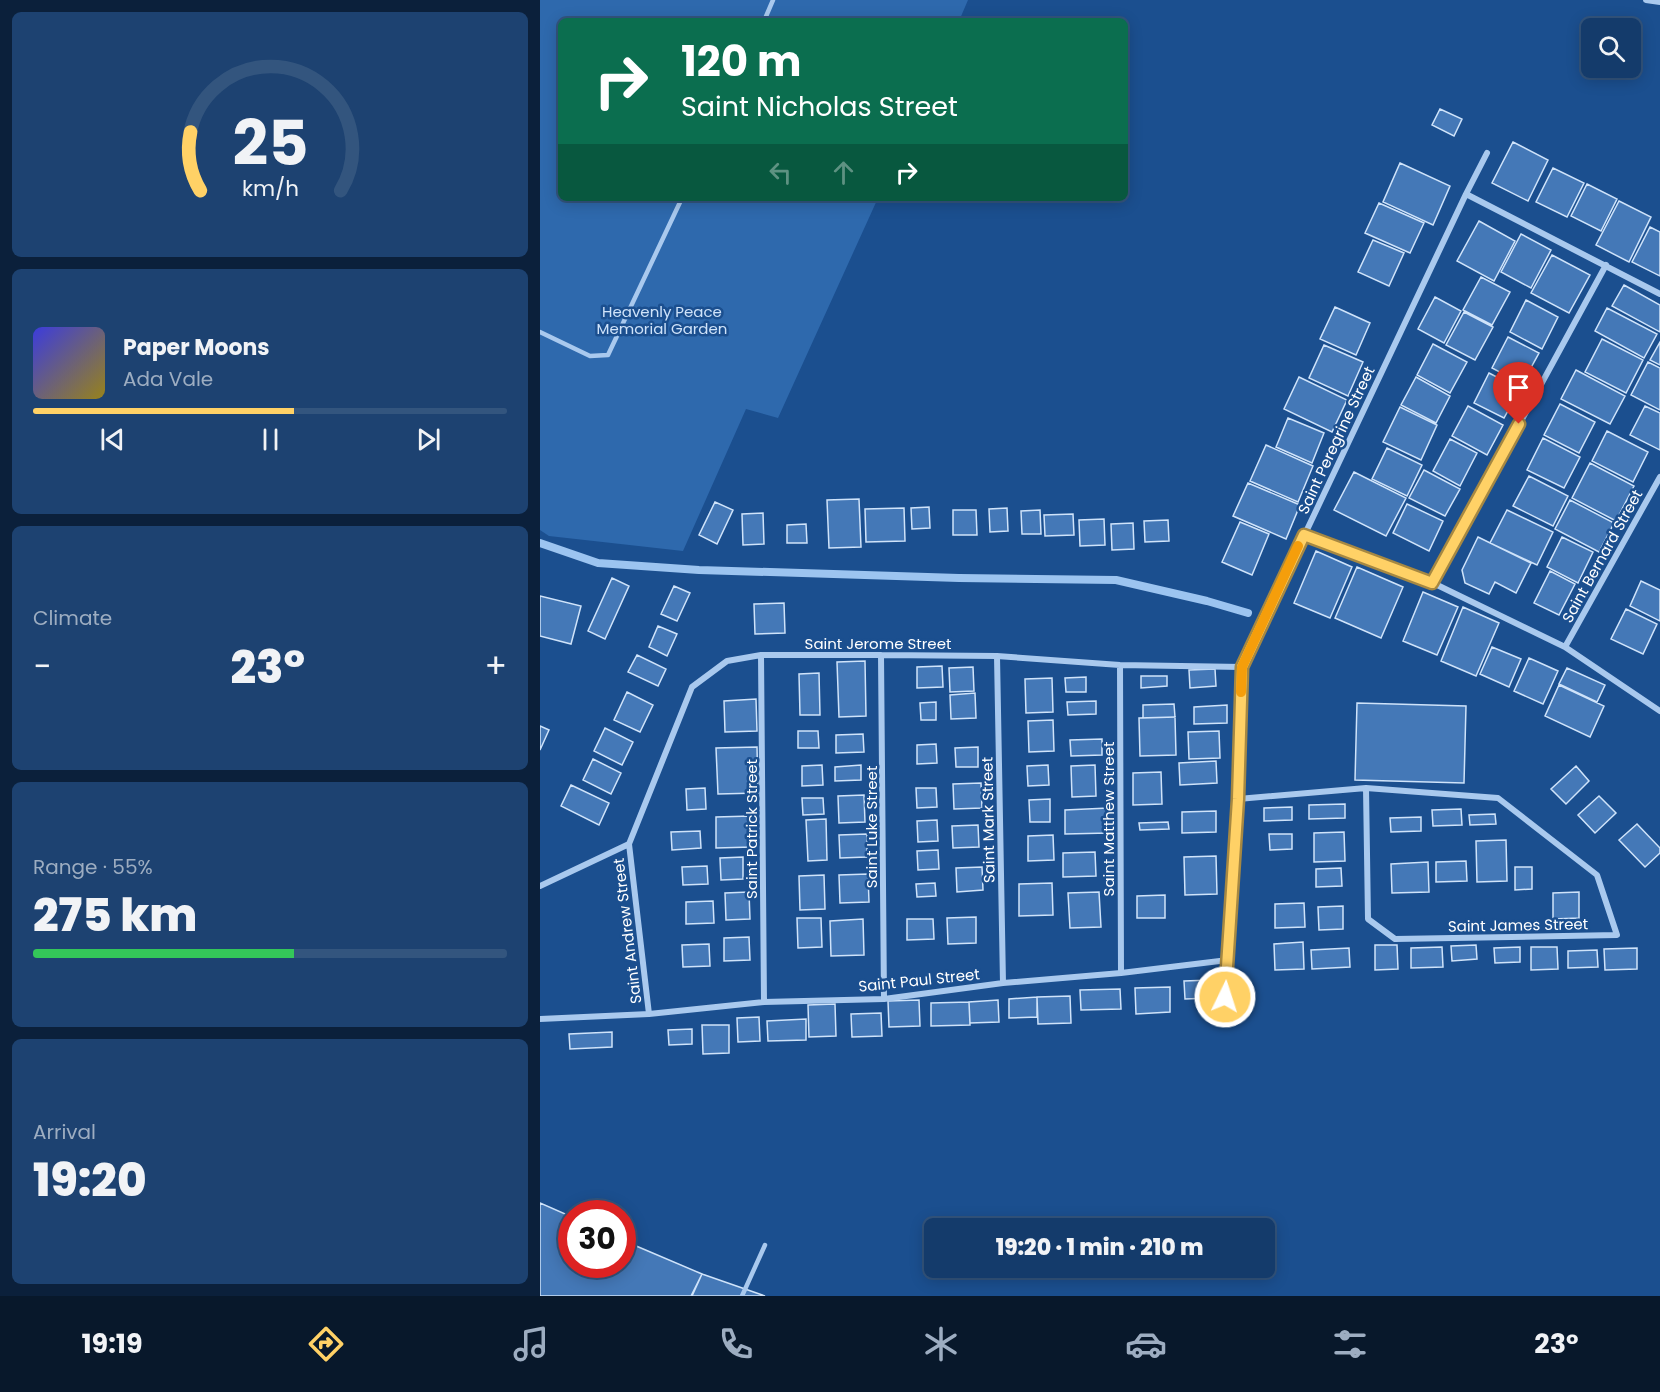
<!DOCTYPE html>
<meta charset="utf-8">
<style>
:root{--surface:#143b6b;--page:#1d4271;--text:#f1f3f6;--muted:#9dadc1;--line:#33557e;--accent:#ffd166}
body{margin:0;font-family:Poppins,sans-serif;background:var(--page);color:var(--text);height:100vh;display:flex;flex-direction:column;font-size:22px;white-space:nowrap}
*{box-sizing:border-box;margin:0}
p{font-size:20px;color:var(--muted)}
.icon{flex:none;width:33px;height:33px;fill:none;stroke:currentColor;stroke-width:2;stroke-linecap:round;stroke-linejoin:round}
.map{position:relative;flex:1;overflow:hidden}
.details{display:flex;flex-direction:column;gap:12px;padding:12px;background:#0b203b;width:540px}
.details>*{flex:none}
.banner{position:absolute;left:18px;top:18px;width:570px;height:183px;border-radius:9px;box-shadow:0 3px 15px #0003,0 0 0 2px var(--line);background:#0b6e4f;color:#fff;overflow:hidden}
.tools{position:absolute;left:1041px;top:18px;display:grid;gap:12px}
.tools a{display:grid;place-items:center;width:60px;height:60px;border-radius:9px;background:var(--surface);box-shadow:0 3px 15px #0003,0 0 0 2px var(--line);font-size:30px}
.speed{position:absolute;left:18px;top:1200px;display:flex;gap:12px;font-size:30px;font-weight:700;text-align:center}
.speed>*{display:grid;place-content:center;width:78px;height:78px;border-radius:50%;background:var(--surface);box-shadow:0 3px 15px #0003,0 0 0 2px var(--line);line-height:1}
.speed .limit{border:9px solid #d22;background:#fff;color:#111}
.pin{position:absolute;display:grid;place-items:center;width:51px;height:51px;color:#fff;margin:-62px -26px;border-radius:50% 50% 50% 0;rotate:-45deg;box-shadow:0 0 6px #0007}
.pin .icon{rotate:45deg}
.me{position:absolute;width:66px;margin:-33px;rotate:4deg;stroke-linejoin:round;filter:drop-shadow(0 0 4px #0008)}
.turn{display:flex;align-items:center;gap:21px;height:126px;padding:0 24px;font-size:27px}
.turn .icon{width:78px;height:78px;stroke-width:2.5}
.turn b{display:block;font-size:42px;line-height:51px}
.lanes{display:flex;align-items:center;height:57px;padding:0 24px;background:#0003;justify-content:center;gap:30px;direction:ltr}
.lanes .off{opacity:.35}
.big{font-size:45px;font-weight:800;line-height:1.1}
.details .widget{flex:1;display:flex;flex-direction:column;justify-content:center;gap:9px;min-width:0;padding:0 21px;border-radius:9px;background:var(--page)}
.details .dial{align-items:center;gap:0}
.dial svg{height:156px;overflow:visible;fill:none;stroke:var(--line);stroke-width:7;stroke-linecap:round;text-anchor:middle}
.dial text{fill:var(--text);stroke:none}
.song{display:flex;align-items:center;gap:18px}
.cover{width:72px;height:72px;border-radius:9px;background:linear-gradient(135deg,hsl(240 70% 55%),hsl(50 70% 35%))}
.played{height:6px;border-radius:3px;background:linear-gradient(90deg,var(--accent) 55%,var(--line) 55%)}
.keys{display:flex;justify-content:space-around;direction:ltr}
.heat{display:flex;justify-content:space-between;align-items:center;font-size:33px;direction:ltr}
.charge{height:9px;border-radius:4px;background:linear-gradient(90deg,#34c759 55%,var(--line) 0)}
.trip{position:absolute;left:384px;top:1218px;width:351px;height:60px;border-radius:9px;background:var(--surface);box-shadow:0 3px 15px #0003,0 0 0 2px var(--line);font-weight:800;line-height:60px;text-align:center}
.tabs{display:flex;height:96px;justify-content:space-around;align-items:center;background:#08182b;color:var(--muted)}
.tabs .icon{width:42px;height:42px}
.tabs .on{color:var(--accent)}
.tabs b{font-size:27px;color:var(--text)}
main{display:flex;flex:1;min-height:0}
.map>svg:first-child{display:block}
.green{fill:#2e69ad}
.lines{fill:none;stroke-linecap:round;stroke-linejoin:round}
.stream{stroke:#9cc4f0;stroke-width:8}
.building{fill:#4478b7;stroke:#cfe3fa;stroke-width:1.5}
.service{stroke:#a9c9ee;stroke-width:4.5}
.minor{stroke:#a9c9ee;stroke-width:6}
.route-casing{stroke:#a68842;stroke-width:15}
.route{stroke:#ffd166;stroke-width:10}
.slow{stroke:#f59e0b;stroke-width:10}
.labels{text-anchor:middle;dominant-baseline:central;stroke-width:5;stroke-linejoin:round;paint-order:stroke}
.park-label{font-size:15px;fill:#cfe3fa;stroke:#1b4f8f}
.street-label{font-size:15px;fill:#fff;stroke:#1b4f8f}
</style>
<main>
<section class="details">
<div class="widget dial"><svg viewBox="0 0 100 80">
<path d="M14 69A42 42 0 1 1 86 69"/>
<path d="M14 69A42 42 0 0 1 9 39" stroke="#ffd166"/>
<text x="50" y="56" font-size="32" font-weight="700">25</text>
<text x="50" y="72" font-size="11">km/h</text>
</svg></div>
<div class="widget">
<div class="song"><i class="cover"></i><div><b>Paper Moons</b><p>Ada Vale</p></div></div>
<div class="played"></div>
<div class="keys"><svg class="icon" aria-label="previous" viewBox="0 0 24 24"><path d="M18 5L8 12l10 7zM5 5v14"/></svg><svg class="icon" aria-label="pause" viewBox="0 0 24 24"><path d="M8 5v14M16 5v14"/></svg><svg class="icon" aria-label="next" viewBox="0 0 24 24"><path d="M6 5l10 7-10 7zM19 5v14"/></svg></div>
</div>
<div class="widget"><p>Climate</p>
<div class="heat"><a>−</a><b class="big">23°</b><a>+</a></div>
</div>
<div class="widget"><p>Range · 55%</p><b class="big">275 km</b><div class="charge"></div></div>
<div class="widget"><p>Arrival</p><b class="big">19:20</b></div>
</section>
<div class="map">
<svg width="1120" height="1296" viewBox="0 0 1120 1296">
<rect width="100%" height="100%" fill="#1b4f8f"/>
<!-- green -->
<path class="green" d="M0,0H428L419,21H21V198H338L238,418L206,409L143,551L9,536L0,530Z"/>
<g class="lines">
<!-- stream -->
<path class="stream" d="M0,543L58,563L159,570L262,573L419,578L576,580L667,601L708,613"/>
</g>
<!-- building -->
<path class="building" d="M900,109L922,119L914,136L892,125Z
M973,142L1008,160L988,201L952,183Z
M860,163L910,186L893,225L843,202Z
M1013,168L1044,183L1027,217L996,202Z
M1047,184L1077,199L1061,231L1031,216Z
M1079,201L1111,217L1089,262L1056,245Z
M839,203L884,223L870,253L825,233Z
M939,221L975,241L954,281L917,261Z
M1110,227L1120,232V276L1092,262Z
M981,234L1011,250L991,288L961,272Z
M833,240L864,253L849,286L818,272Z
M1012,255L1050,275L1029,313L991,293Z
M941,277L970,292L952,325L923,310Z
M1084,285L1120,305V332L1072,306Z
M895,297L921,311L904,343L878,329Z
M986,300L1018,317L1002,349L970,332Z
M795,307L830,323L816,355L780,339Z
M1067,308L1117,334L1104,358L1055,331Z
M924,312L953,327L935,360L906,345Z
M968,337L999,353L982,384L952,368Z
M1062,339L1103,360L1086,393L1045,372Z
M1120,342V365L1110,360Z
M893,344L927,362L910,393L877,375Z
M784,345L823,362L808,396L769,378Z
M1108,362L1120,368V410L1091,395Z
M1036,370L1085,396L1070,424L1021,399Z
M949,373L980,389L964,418L934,403Z
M759,377L807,400L792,432L744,409Z
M876,377L910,396L896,423L861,405Z
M1020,404L1055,422L1039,453L1004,435Z
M928,406L963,425L947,455L912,436Z
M1105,406L1120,413V450L1090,435Z
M860,407L897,425L881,460L843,442Z
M748,418L784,433L772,463L736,447Z
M1067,431L1108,452L1093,482L1052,461Z
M1003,438L1040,457L1024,488L987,470Z
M910,439L937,453L920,486L893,471Z
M726,445L773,466L758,502L710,481Z
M847,448L882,465L867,496L832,479Z
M1050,463L1094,486L1076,521L1032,498Z
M884,470L920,489L905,516L869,498Z
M814,472L866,498L846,536L794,510Z
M989,476L1028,496L1013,526L973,506Z
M708,483L760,505L746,539L693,516Z
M319,499L321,547L289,548L287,500Z
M1030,500L1074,523L1059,552L1015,529Z
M175,502L193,510L177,544L159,535Z
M867,504L903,521L889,551L853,533Z
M389,507L390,528L372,529L371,508Z
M364,508L365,541L326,542L325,509Z
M467,508L468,531L450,532L449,509Z
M413,510H436L437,535H413Z
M500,510L501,534H482L481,511Z
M967,510L1013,532L997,565L950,543Z
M223,513L224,544L203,545L202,514Z
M533,514L534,535L505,536L504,515Z
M564,519L565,545L540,546L539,520Z
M628,520L629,541L605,542L604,521Z
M700,522L729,534L712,575L682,562Z
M593,523L594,549L572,550L571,524Z
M266,524L267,543H247V525Z
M938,537L991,563L976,593L955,582L949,594L925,583L922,570Z
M1022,537L1053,552L1038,583L1007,567Z
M776,551L812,567L790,618L754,603Z
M817,567L863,587L841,638L795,618Z
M1010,571L1035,584L1019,615L994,603Z
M72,578L89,586L65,639L48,631Z
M1101,581L1120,590V621L1090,606Z
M134,586L150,593L137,621L121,614Z
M883,592L918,607L897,655L863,641Z
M0,596L41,606L31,644L0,636Z
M244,603L245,633L215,634L214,604Z
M923,607L959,623L936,676L901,661Z
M1086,609L1117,624L1103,654L1071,639Z
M118,626L137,634L127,656L109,647Z
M952,647L981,659L969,687L940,674Z
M97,655L126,669L118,686L88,672Z
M989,658L1018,671L1003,704L974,691Z
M325,661L326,716L299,717L297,662Z
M402,666L403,687L377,688V667Z
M433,667L434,691L410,692L409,668Z
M1027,668L1065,685L1057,702L1019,684Z
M675,669L676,686L650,688L649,670Z
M279,673L280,715H260L259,674Z
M601,676H627V686L601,688Z
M546,677V692H526L525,678Z
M512,678L513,712L486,713L485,679Z
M1019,685L1064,706L1050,737L1005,716Z
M87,692L113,705L100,732L74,720Z
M435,693L436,718L411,719L410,695Z
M216,699L217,731L185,732L184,701Z
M556,701V714L528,715L527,702Z
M396,702V720H381L380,703Z
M817,703L926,706L924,783L815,780Z
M634,704L635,717L603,718V705Z
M687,705V723L654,724V707Z
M635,717L636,755L600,756L599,718Z
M513,720L514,751L489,752L488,721Z
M0,726L9,730L0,750Z
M65,728L93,742L82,765L54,751Z
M258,731H278L279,748H258Z
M679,731L680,758L649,759L648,732Z
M323,734L324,752L296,753V735Z
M562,739V755L531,756L530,740Z
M396,744L397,763L377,764V745Z
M217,747L218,793L178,794L176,748Z
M438,747V767H416L415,748Z
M53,759L81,773L71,794L43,780Z
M676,761L677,783L640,785L639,763Z
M282,765L283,785L262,786V766Z
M321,765V780L295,781V767Z
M508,765L509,785L488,786L487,766Z
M555,765L556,796L532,797L531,766Z
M1036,766L1049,781L1026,804L1011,789Z
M621,772L622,804L593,805V773Z
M441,783L442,808L414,809L413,784Z
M31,785L69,803L59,825L21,806Z
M165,788L166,809L147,810L146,789Z
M376,788H396L397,807L377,808Z
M324,795L325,822L299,823L298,796Z
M1059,796L1076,813L1055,833L1038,815Z
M262,798H283L284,814L263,815Z
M510,799V822H490L489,800Z
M805,804V818L769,819V805Z
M752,807V820L724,821V808Z
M568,808L569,833L525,834V810Z
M921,809L922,825L893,826L892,810Z
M676,811V832L642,833V812Z
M955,814L956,824L930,825L929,815Z
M211,816L212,847L176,848V817Z
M881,817V831L851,832L850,818Z
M286,819L287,860L268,861L266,820Z
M397,820L398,841L378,842L377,821Z
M628,822L629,829L600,830L599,823Z
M1097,824L1120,848V853L1105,867L1079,840Z
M438,825L439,847L413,848L412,826Z
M160,831L161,848L132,850L131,832Z
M804,832L805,861L774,862V833Z
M327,834V857L300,858L299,835Z
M729,834H752V849L730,850Z
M513,835L514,860L488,861V836Z
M966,840L967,881L937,882L936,841Z
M398,850L399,869L378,870L377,851Z
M555,852L556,876L523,877V853Z
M676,856L677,894L645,895L644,857Z
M203,857V879L181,880L180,858Z
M926,861L927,881L896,882V862Z
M888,862L889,892L852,893L851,864Z
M167,866L168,884L143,885L142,867Z
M442,867L443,890L417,892L416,868Z
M975,867H992V889L975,890Z
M801,868L802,886L776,887V869Z
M328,874L329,902L300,903L299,875Z
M284,875L285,909L260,910L259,876Z
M395,883L396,896L377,897L376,884Z
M512,883L513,915L479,916V884Z
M209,892L210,919L186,920L185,893Z
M559,892L561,927L530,928L528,893Z
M1039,892V918L1013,919V893Z
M625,895V918H597V896Z
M173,901L174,923L146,924V902Z
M764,903L765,927L735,928V904Z
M803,906V929L779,930L778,907Z
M436,917V943L408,944L407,918Z
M257,918H281L282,947L258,948Z
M323,919L324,955L291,956L290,921Z
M367,919H393L394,939L367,940Z
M209,937L210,960L184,961V938Z
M763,942L764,969L735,970L734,944Z
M169,944L170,966L143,967L142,945Z
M835,945H857L858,969L835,970Z
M936,945L937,959L912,961L911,946Z
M902,947L903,967L871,968V948Z
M980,947V962L955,963L954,948Z
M991,947H1017L1018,969L991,970Z
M809,948L810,967L772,969L771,950Z
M1097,948V969L1065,970L1064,949Z
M1057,950L1058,967L1028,968V951Z
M671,980V998L645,999L644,981Z
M630,987V1012L596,1014L595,988Z
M580,989L581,1009L541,1010L540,990Z
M530,996L531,1023L498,1024L497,997Z
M497,997V1017L469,1018V999Z
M379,1000L380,1026L349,1027L348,1001Z
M458,1000L459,1022L430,1023L429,1002Z
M429,1002L430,1025L391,1026V1003Z
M295,1004L296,1036L269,1037L268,1005Z
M341,1013L342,1036L312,1037L311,1014Z
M219,1017L220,1041L198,1042L197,1018Z
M266,1019V1040L228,1041L227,1021Z
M162,1025H189V1053L163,1054Z
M152,1029V1044L129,1045L128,1030Z
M72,1032V1047L30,1049L29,1034Z
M0,1203L32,1217V1264H82V1240L162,1274L151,1296H0Z
M162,1274L225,1296H152Z"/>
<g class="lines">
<!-- service -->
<path class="service" d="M224,21L233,0
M0,332L50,356L68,355L142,198
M202,1296L225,1245"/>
<!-- minor -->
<path class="minor" d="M1106,0L1120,2
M926,194L1120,294
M764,535L893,583L1025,647L1120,711
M893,583L1066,265
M1025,647L1120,477
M221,655L224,1002
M341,655L344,999
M457,656L463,983
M580,665L581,973
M698,799L826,788L958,798L1057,875L1077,935L855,939L828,919L826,788
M0,886L89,844
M685,997L698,799L702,667L926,194L947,153
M109,1014L89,844L152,687L187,661L221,655H341L457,656L580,665L702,667
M0,1019L109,1014L224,1002L344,999L463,983L581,973L688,960"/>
</g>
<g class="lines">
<defs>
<path id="route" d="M685,997L698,799L702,667L764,535L892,583L979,424"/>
</defs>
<!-- route casing -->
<use href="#route" class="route-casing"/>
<!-- route -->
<use href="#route" class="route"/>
<!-- slow -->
<path class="slow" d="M701,692L702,667L758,546"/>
</g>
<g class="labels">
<!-- park labels -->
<g class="park-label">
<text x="122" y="311">Heavenly Peace<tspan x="122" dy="17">Memorial Garden</tspan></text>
</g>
<!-- street labels -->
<g class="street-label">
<text transform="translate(796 440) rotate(-65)">Saint Peregrine Street</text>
<text transform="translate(1062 556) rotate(-61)">Saint Bernard Street</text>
<text x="338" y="643">Saint Jerome Street</text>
<text transform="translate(568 819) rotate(-90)">Saint Matthew Street</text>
<text transform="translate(448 820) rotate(-91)">Saint Mark Street</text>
<text transform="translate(331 827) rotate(-90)">Saint Luke Street</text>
<text transform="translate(211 829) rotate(-90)">Saint Patrick Street</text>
<text transform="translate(978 925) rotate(-1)">Saint James Street</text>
<text transform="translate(87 931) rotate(-97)">Saint Andrew Street</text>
<text transform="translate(379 980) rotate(-6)">Saint Paul Street</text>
</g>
</g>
</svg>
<div class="tools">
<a><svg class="icon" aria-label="search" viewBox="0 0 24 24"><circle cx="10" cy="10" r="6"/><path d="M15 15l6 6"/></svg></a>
</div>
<div class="speed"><div class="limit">30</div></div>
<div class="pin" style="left:979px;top:424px;background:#d93025"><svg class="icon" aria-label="arrive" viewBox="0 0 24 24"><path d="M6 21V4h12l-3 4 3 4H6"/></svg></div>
<svg class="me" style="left:685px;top:997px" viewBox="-20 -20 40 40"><circle r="17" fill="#ffd166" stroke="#fff" stroke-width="3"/><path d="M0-11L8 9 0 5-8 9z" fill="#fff"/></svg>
<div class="trip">19:20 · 1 min · 210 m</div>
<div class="banner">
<div class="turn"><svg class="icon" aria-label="right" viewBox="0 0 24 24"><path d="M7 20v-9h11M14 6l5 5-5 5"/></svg><div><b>120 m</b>Saint Nicholas Street</div></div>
<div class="lanes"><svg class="icon off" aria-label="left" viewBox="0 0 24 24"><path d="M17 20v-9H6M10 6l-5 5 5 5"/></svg><svg class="icon off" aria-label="ahead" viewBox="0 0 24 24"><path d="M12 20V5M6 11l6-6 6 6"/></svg><svg class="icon" aria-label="right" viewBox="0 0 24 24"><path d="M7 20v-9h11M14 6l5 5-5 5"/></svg></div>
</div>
</div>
</main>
<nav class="tabs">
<b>19:19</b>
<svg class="icon on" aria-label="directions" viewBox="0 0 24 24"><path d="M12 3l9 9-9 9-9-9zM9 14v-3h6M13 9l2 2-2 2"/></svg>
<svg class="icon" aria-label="music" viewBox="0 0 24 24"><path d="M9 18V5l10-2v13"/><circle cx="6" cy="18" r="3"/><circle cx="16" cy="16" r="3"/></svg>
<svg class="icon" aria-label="phone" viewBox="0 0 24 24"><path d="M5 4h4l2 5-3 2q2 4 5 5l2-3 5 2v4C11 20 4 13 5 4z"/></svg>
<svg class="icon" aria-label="climate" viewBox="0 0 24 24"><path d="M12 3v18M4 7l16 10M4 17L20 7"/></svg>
<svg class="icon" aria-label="car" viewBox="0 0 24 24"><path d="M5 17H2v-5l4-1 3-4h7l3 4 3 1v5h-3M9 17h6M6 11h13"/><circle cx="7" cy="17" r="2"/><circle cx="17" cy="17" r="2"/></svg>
<svg class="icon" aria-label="filters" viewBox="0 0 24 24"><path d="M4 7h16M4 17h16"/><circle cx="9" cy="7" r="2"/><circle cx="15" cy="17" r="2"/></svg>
<b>23°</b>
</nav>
